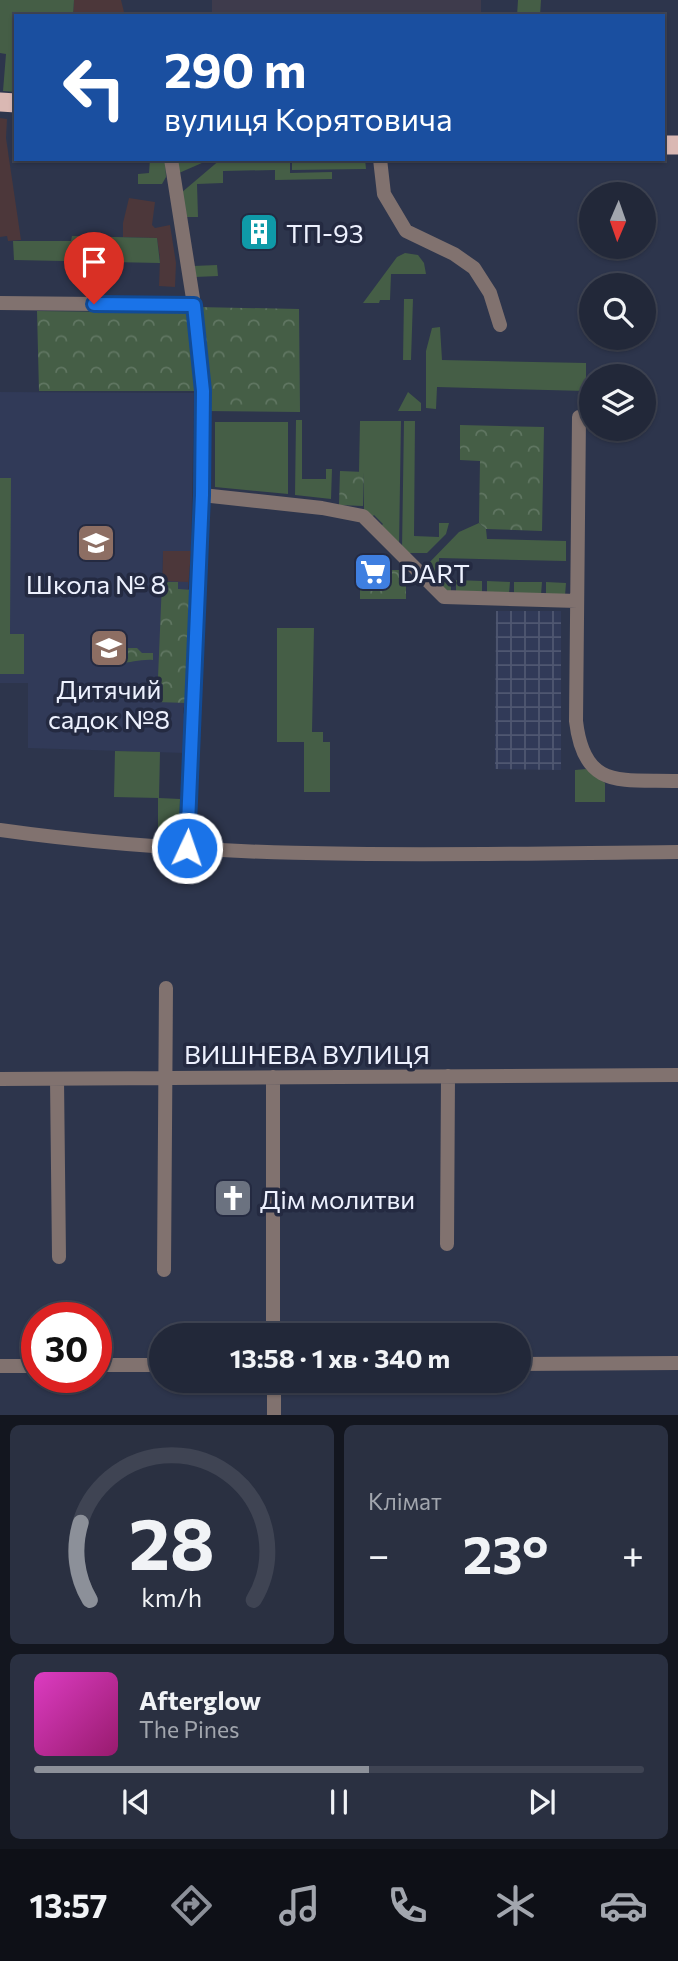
<!DOCTYPE html>
<html lang="uk">
<meta charset="utf-8">
<style>
:root{--surface:#222839;--page:#2a3041;--text:#f1f3f6;--muted:#a2a6ae;--line:#3f4453;--accent:#8c9099}
body{margin:0;font-family:Commissioner,sans-serif;background:var(--page);color:var(--text);height:100vh;display:flex;flex-direction:column;font-size:26px;white-space:nowrap}
*{box-sizing:border-box;margin:0}
p{font-size:23px;color:var(--muted)}
.icon{flex:none;width:38px;height:38px;fill:none;stroke:currentColor;stroke-width:2;stroke-linecap:round;stroke-linejoin:round}
.map{position:relative;height:1415px;overflow:hidden}
.drawer{display:flex;flex-direction:column;gap:10px;padding:10px;background:#13161f;flex:1}
.drawer>*{flex:none}
.banner{position:absolute;left:14px;top:14px;width:651px;height:147px;border-radius:0px;box-shadow:0 2px 5px #0004,0 0 0 2px var(--line);background:#1a4fa0;color:#fff;overflow:hidden}
.needle{width:46px;rotate:182deg}
.fabs{position:absolute;left:579px;top:182px;display:grid;gap:14px}
.fabs a{display:grid;place-items:center;width:77px;height:77px;border-radius:50%;background:var(--surface);box-shadow:0 2px 5px #0004,0 0 0 2px var(--line);font-size:35px}
.speed{position:absolute;left:21px;top:1302px;display:flex;gap:14px;font-size:35px;font-weight:700;text-align:center}
.speed>*{display:grid;place-content:center;width:91px;height:91px;border-radius:50%;background:var(--surface);box-shadow:0 2px 5px #0004,0 0 0 2px var(--line);line-height:1}
.speed .limit{border:10px solid #d22;background:#fff;color:#111}
.pin{position:absolute;display:grid;place-items:center;width:60px;height:60px;color:#fff;margin:-72px -30px;border-radius:50% 50% 50% 0;rotate:-45deg;box-shadow:0 0 7px #0007}
.pin .icon{rotate:45deg}
.me{position:absolute;width:77px;margin:-38px;rotate:3deg;stroke-linejoin:round;filter:drop-shadow(0 0 5px #0008)}
.turn{display:flex;align-items:center;gap:24px;height:147px;padding:0 35px;font-size:32px}
.turn .icon{width:91px;height:91px;stroke-width:2.5}
.turn b{display:block;font-size:49px;line-height:60px}
.big{font-size:52px;font-weight:700;line-height:1.1}
.drawer .card{flex:1;display:flex;flex-direction:column;justify-content:center;gap:10px;min-width:0;padding:0 24px;border-radius:10px;background:var(--page)}
.drawer .dial{align-items:center;gap:0}
.dial svg{height:182px;overflow:visible;fill:none;stroke:var(--line);stroke-width:7;stroke-linecap:round;text-anchor:middle}
.dial text{fill:var(--text);stroke:none}
.song{display:flex;align-items:center;gap:21px}
.cover{width:84px;height:84px;border-radius:10px;background:linear-gradient(135deg,hsl(310 70% 55%),hsl(320 70% 35%))}
.played{height:7px;border-radius:4px;background:linear-gradient(90deg,var(--accent) 55%,var(--line) 55%)}
.keys{display:flex;justify-content:space-around;direction:ltr}
.heat{display:flex;justify-content:space-between;align-items:center;font-size:38px;direction:ltr}
.drawer .tiles{flex:1;display:grid;gap:10px;grid-template-columns:1fr 1fr}
.card:last-child{grid-column:span 2}
.trip{position:absolute;left:149px;top:1323px;width:382px;height:70px;border-radius:35px;background:var(--surface);box-shadow:0 2px 5px #0004,0 0 0 2px var(--line);font-weight:700;line-height:70px;text-align:center}
.tab-bar{display:flex;height:112px;justify-content:space-around;align-items:center;background:#0e1017;color:var(--muted)}
.tab-bar .icon{width:49px;height:49px}
.tab-bar .current{color:var(--accent)}
.tab-bar b{font-size:32px;color:var(--text)}
.map>svg:first-child{display:block}
.commercial{fill:#4c373a}
.industrial{fill:url(#industrial-grid)}
.built{fill:#313a58}
.medical{fill:#3e3b4c}
.green{fill:#455e46}
.park{fill:url(#park-crowns)}
.lines{fill:none;stroke-linecap:round;stroke-linejoin:round}
.minor{stroke:#81726f;stroke-width:14}
.trunk{stroke:#dab8b3;stroke-width:19}
.route-casing{stroke:#114b97;stroke-width:18}
.route{stroke:#1a73e8;stroke-width:12}
.labels{text-anchor:middle;dominant-baseline:central;stroke-width:7;stroke-linejoin:round;paint-order:stroke}
.poi-label{font-size:26px;fill:#edf1fe;stroke:#242a41;text-anchor:start}
.street-label{font-size:26px;fill:#edf1fe;stroke:#242a41}
</style>
<div class="map">
<svg width="678" height="1415" viewBox="0 0 678 1415">
<defs>
<pattern id="industrial-grid" width="8" height="8" patternUnits="userSpaceOnUse" patternTransform="scale(1.75)"><rect width="8" height="8" fill="#313a58"/><path d="M0 4h8M4 0v8" fill="none" stroke="#4f5771"/></pattern>
<pattern id="park-crowns" width="20" height="18" patternUnits="userSpaceOnUse" patternTransform="scale(1.75)"><rect width="20" height="18" fill="#455e46"/><path d="M2 6a3 3 0 1 1 6 0M12 15a3 3 0 1 1 6 0" fill="none" stroke="#607662"/></pattern>
</defs>
<rect width="100%" height="100%" fill="#2d354c"/>
<!-- commercial -->
<path class="commercial" d="M74,0H121L125,16H73Z
M0,118L7,119L6,138L21,240L8,241L7,236L0,237Z
M129,198L155,202L152,225L155,228L170,225L176,263L175,287L159,286L160,259L157,238L123,237V223Z
M163,551H191L188,590L162,582Z"/>
<!-- industrial -->
<path class="industrial" d="M496,611H561V770L495,769Z"/>
<!-- built -->
<path class="built" d="M0,392L194,393L191,551H163L162,581L188,582V589L192,590L187,705L183,708V713L186,716L185,753L28,748V683H0Z"/>
<!-- medical -->
<path class="medical" d="M212,0H481V16H212Z"/>
<!-- green -->
<path class="green" d="M0,0H74L73,16H16V92L3,91L6,54L0,53Z
M518,0H541L540,16H517Z
M150,159H165L166,177L162,184H138V174L149,173Z
M177,159H211L179,173Z
M221,159H290V173L332,172V179L275,180V170L223,171V183L197,184L198,217H185L181,193Z
M292,159H365L366,169L292,170Z
M72,236L157,238L160,263L14,260L13,241H71Z
M405,253L418,255L424,263L426,274H391L390,300H380L379,303H363L397,257Z
M217,265L218,276L195,277L193,266Z
M404,299H413L411,360H403Z
M440,327L442,360L586,363V391L437,387L436,409L426,408V351L432,328Z
M408,392L421,403V411H398Z
M296,420H302V479H326V469H332L331,499L295,495Z
M360,421H401L399,547L380,527L383,524L374,515L371,518L364,510V472H359Z
M404,421H415L414,536L439,537V523H449L446,534L427,553H405L402,549Z
M215,422H288V494L215,487Z
M0,478H11L10,634H24V674H0Z
M479,523L486,529L487,539L566,541V561L439,558V580H451V593L447,592L424,568L459,532Z
M456,580L482,581V594L456,593Z
M487,581L510,582L509,594H487Z
M514,582H542L541,595L514,594Z
M546,582L566,583L565,596L546,595Z
M277,628H314L312,732H323V742H330V792H304V742H277Z
M115,751L160,752L159,798L180,799L179,837L158,836V798L114,797Z
M586,769L605,783V802H575V770Z"/>
<!-- park -->
<path class="park" d="M197,307L299,309L300,412L206,411Z
M37,311L189,313L195,391H39Z
M460,425L544,427L542,531L486,529L479,523L480,461L460,460Z
M340,471L364,472L363,506L339,505Z
M386,570H406V599H360V583L386,584Z
M162,582H178V589L192,590L187,703L157,702Z
M119,648H137L142,653H153V660C141,659 131,663 118,663Z"/>
<g class="lines">
<!-- minor -->
<path class="minor" d="M171,159L194,305L203,391L202,525L187,848
M380,159L384,194L406,231L454,254L474,268L490,293L500,325
M0,303L194,305
M579,417L576,721C584,791 622,779 678,781
M202,495L322,508L363,516L444,597L577,601
M0,830C224,862 452,854 678,852
M273,1077V1335
M0,1079L678,1075
M57,1079L59,1257
M447,1244L448,1076
M164,1270L166,988
M518,1364L678,1363
M96,1365H161
M0,1366H37
M274,1381V1415"/>
<!-- trunk -->
<path class="trunk" d="M0,102L16,103
M663,145H678"/>
</g>
<g class="lines">
<defs>
<path id="route" d="M94,304L194,305L203,391L202,495L187,848"/>
</defs>
<!-- route casing -->
<use href="#route" class="route-casing"/>
<!-- route -->
<use href="#route" class="route"/>
</g>
<!-- icons -->
<defs>
<symbol id="building-square" viewBox="-11 -11 22 22"><rect x="-9" y="-9" width="18" height="18" rx="4" fill="#0f9aa8" stroke="#242a41"/><path d="M-4-6H4V6H1V3H-1V6H-4ZM-2.5-4.3h1.7v1.8h-1.7ZM.8-4.3h1.7v1.8H.8ZM-2.5-1h1.7V.8h-1.7ZM.8-1h1.7V.8H.8Z" fill="#fff"/></symbol>
<symbol id="school-square" viewBox="-11 -11 22 22"><rect x="-9" y="-9" width="18" height="18" rx="4" fill="#8d6e63" stroke="#242a41"/><path d="M0-5L7-2L0 1L-7-2ZM-4 1L0 2.5L4 1V4Q0 6-4 4Z" fill="#fff"/></symbol>
<symbol id="supermarket-square" viewBox="-11 -11 22 22"><rect x="-9" y="-9" width="18" height="18" rx="4" fill="#3f7fe0" stroke="#242a41"/><path d="M-6-5.5h2.5l.6 2H6L4.5 2H-2.5L-4.4-4H-6ZM-1.5 3.2a1.3 1.3 0 1 0 .1 0ZM3 3.2a1.3 1.3 0 1 0 .1 0Z" fill="#fff"/></symbol>
<symbol id="church-square" viewBox="-11 -11 22 22"><rect x="-9" y="-9" width="18" height="18" rx="4" fill="#6b7280" stroke="#242a41"/><path d="M-1.2-6h2.4v3.5h3.3v2.4h-3.3V6h-2.4V-.1h-3.3v-2.4h3.3Z" fill="#fff"/></symbol>
</defs>
<g fill-rule="evenodd">
<use href="#building-square" x="237" y="210" width="44" height="44"/>
<use href="#school-square" x="74" y="521" width="44" height="44"/>
<use href="#supermarket-square" x="351" y="550" width="44" height="44"/>
<use href="#school-square" x="87" y="626" width="44" height="44"/>
<use href="#church-square" x="211" y="1176" width="44" height="44"/>
</g>
<g class="labels">
<!-- poi labels -->
<g class="poi-label">
<text x="286" y="232">ТП-93</text>
<text x="400" y="572">DART</text>
<text x="96" y="583" text-anchor="middle">Школа № 8</text>
<text x="109" y="688" text-anchor="middle">Дитячий<tspan x="109" dy="30">садок №8</tspan></text>
<text x="260" y="1198">Дім молитви</text>
</g>
<!-- street labels -->
<g class="street-label">
<text x="307" y="1053">ВИШНЕВА ВУЛИЦЯ</text>
</g>
</g>
</svg>
<div class="fabs">
<a><svg class="needle" viewBox="-14 -14 28 28"><path d="M0-13l5 13h-10z" fill="#e53935"/><path d="M0 13l5-13h-10z" fill="#a2a6ae"/></svg></a>
<a><svg class="icon" aria-label="search" viewBox="0 0 24 24"><circle cx="10" cy="10" r="6"/><path d="M15 15l6 6"/></svg></a>
<a><svg class="icon" aria-label="layers" viewBox="0 0 24 24"><path d="M12 4l9 5-9 5-9-5zM3 14l9 5 9-5"/></svg></a>
</div>
<div class="speed"><div class="limit">30</div></div>
<div class="pin" style="left:94px;top:304px;background:#d93025"><svg class="icon" aria-label="arrive" viewBox="0 0 24 24"><path d="M6 21V4h12l-3 4 3 4H6"/></svg></div>
<svg class="me" style="left:187px;top:848px" viewBox="-20 -20 40 40"><circle r="17" fill="#1a73e8" stroke="#fff" stroke-width="3"/><path d="M0-11L8 9 0 5-8 9z" fill="#fff"/></svg>
<div class="trip">13:58 · 1 хв · 340 m</div>
<div class="banner">
<div class="turn"><svg class="icon" aria-label="left" viewBox="0 0 24 24"><path d="M17 20v-9H6M10 6l-5 5 5 5"/></svg><div><b>290 m</b>вулиця Корятовича</div></div>
</div>
</div>
<section class="drawer">
<div class="tiles">
<div class="card dial"><svg viewBox="0 0 100 80">
<path d="M14 69A42 42 0 1 1 86 69"/>
<path d="M14 69A42 42 0 0 1 10 35" stroke="#8c9099"/>
<text x="50" y="56" font-size="32" font-weight="700">28</text>
<text x="50" y="72" font-size="11">km/h</text>
</svg></div>
<div class="card"><p>Клімат</p>
<div class="heat"><a>−</a><b class="big">23°</b><a>+</a></div>
</div>
<div class="card">
<div class="song"><i class="cover"></i><div><b>Afterglow</b><p>The Pines</p></div></div>
<div class="played"></div>
<div class="keys"><svg class="icon" aria-label="previous" viewBox="0 0 24 24"><path d="M18 5L8 12l10 7zM5 5v14"/></svg><svg class="icon" aria-label="pause" viewBox="0 0 24 24"><path d="M8 5v14M16 5v14"/></svg><svg class="icon" aria-label="next" viewBox="0 0 24 24"><path d="M6 5l10 7-10 7zM19 5v14"/></svg></div>
</div>
</div>
</section>
<nav class="tab-bar">
<b>13:57</b>
<svg class="icon current" aria-label="directions" viewBox="0 0 24 24"><path d="M12 3l9 9-9 9-9-9zM9 14v-3h6M13 9l2 2-2 2"/></svg>
<svg class="icon" aria-label="music" viewBox="0 0 24 24"><path d="M9 18V5l10-2v13"/><circle cx="6" cy="18" r="3"/><circle cx="16" cy="16" r="3"/></svg>
<svg class="icon" aria-label="phone" viewBox="0 0 24 24"><path d="M5 4h4l2 5-3 2q2 4 5 5l2-3 5 2v4C11 20 4 13 5 4z"/></svg>
<svg class="icon" aria-label="climate" viewBox="0 0 24 24"><path d="M12 3v18M4 7l16 10M4 17L20 7"/></svg>
<svg class="icon" aria-label="car" viewBox="0 0 24 24"><path d="M5 17H2v-5l4-1 3-4h7l3 4 3 1v5h-3M9 17h6M6 11h13"/><circle cx="7" cy="17" r="2"/><circle cx="17" cy="17" r="2"/></svg>
</nav>
